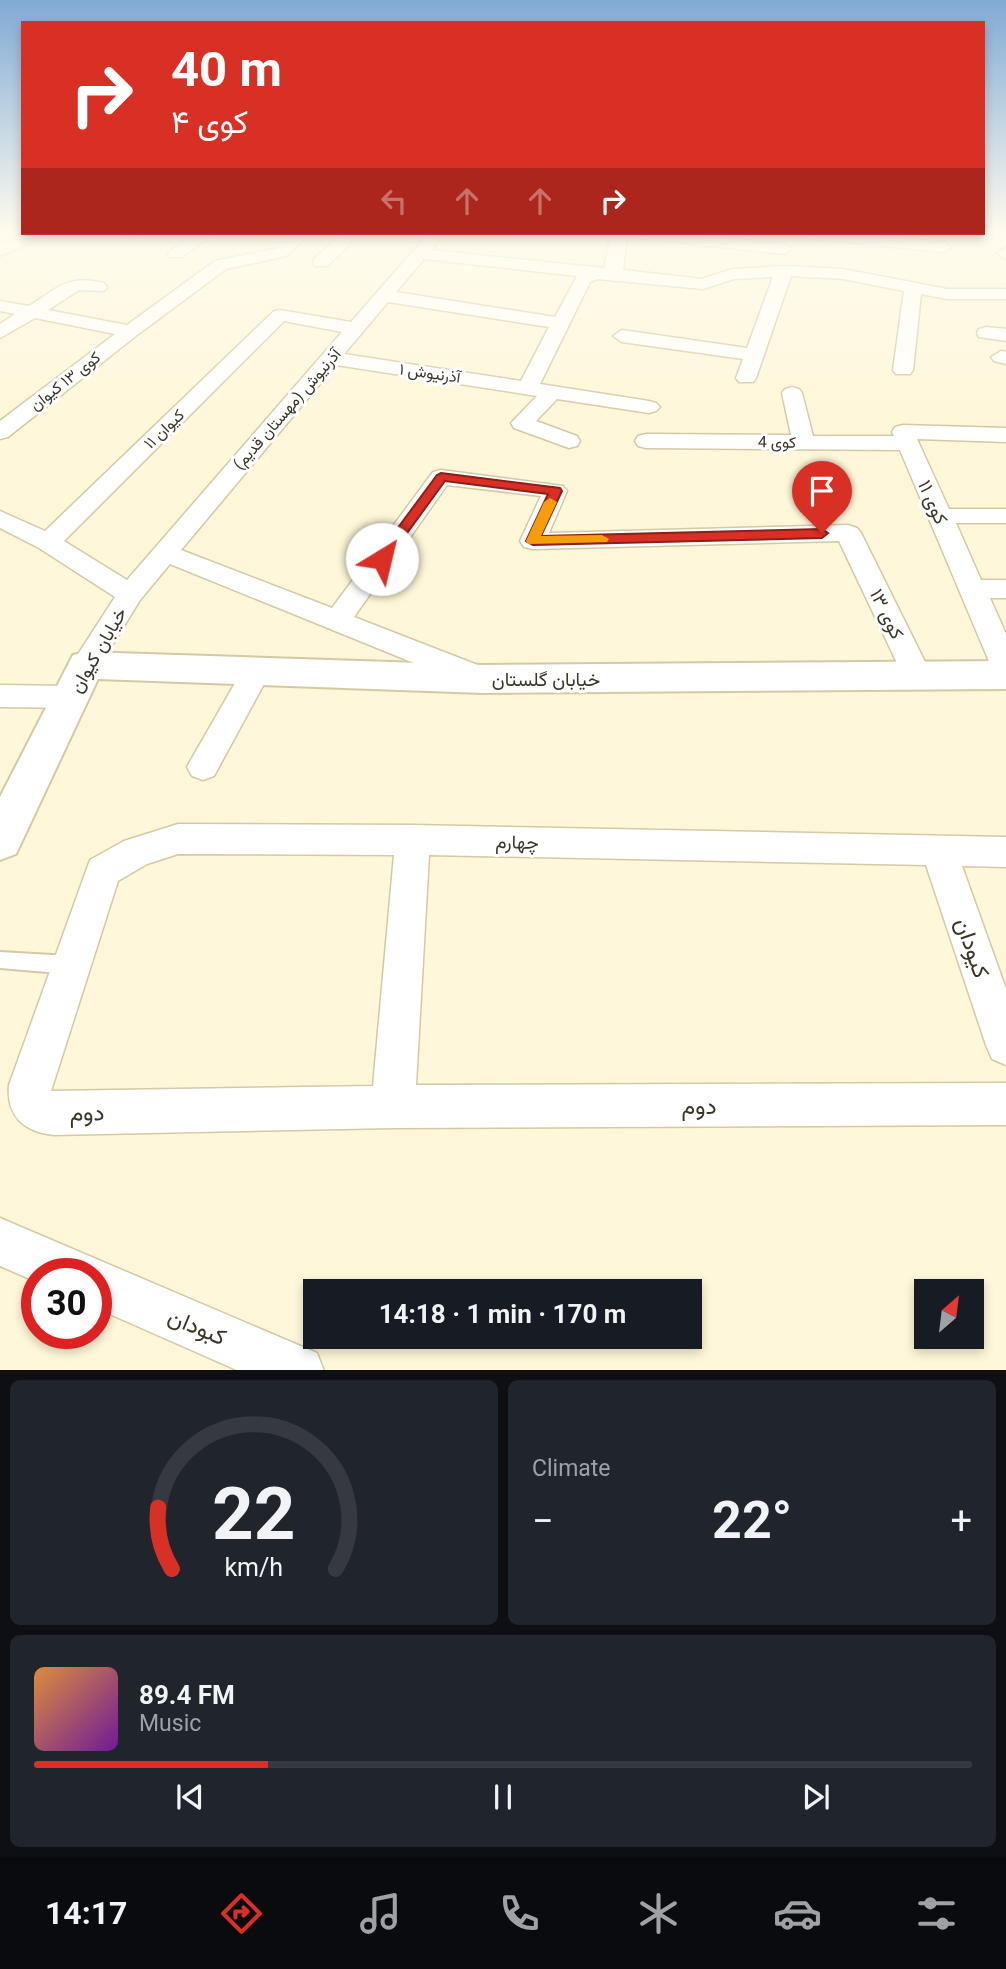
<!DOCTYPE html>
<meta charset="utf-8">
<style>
:root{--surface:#171b24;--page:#20242c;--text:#f1f3f6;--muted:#9ea1a6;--line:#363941;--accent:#d93025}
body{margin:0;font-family:Roboto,Vazirmatn,sans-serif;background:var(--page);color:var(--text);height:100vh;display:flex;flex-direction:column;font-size:26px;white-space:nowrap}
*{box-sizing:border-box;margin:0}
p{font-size:23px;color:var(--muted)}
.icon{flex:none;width:38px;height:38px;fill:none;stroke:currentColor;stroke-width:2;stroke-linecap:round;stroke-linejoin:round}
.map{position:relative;height:1370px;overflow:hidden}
.panel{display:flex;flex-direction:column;gap:10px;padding:10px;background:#0d0f14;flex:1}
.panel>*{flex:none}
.guide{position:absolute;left:21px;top:21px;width:964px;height:214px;border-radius:0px;box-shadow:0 4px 10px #0003;background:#d93025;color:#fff;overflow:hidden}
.needle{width:46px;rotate:28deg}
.tools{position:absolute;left:914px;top:1279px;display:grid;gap:14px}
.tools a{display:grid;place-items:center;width:70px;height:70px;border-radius:0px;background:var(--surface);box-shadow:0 4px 10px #0003;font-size:35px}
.speed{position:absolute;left:21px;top:1258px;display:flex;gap:14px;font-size:35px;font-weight:700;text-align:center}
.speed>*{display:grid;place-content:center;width:91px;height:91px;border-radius:50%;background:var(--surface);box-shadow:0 4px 10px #0003;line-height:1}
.speed .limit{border:10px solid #d22;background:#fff;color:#111}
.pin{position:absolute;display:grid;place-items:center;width:60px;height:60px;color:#fff;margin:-72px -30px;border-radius:50% 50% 50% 0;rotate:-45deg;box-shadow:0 0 7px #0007}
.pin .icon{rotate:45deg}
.me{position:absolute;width:77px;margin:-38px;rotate:36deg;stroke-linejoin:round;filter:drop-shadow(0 0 5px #0008)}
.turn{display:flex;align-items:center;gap:24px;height:147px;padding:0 35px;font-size:32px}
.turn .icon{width:91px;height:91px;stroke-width:2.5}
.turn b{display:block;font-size:49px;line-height:60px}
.lanes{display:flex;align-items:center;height:66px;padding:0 35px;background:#0003;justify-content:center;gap:35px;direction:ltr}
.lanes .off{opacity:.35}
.big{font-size:52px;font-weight:700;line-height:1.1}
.panel .card{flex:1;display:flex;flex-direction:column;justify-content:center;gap:10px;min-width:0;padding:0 24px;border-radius:10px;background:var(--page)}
.panel .dial{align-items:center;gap:0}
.dial svg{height:182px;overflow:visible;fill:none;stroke:var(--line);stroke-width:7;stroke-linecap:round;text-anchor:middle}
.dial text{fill:var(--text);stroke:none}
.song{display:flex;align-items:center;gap:21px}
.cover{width:84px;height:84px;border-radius:10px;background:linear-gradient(135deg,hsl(30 70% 55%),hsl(280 70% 35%))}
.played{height:7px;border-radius:4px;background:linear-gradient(90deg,var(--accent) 25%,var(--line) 25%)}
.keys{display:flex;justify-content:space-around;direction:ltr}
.heat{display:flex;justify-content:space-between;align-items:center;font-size:38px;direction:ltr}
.panel .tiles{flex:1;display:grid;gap:10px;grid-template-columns:1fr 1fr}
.card:last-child{grid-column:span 2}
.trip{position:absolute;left:303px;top:1279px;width:399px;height:70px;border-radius:0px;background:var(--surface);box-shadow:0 4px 10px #0003;font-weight:700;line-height:70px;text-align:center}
.dock{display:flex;height:112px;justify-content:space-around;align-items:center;background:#090b0e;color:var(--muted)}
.dock .icon{width:49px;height:49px}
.dock .selected{color:var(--accent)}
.dock b{font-size:32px;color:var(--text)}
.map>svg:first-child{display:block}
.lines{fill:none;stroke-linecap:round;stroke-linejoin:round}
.lane-casing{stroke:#d3c9a5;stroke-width:4}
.street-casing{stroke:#d3c9a5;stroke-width:3}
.secondary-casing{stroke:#d3c9a5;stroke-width:4}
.lane{fill:#fff;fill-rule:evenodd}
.street{fill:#fff;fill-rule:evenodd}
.secondary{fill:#fff;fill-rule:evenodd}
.route{fill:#d93025;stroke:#8d1f18;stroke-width:2}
.slow{fill:#f59e0b}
.labels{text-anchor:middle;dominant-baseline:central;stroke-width:6;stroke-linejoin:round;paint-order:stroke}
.far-street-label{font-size:16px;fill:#393527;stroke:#fff}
.street-label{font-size:19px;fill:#393527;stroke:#fff}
.near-street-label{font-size:23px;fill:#393527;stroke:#fff}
</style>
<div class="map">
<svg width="1006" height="1371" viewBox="0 0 1006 1371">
<rect width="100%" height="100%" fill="#fef7d9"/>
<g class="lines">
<defs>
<path id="lane" d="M0,952L70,956L76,959L79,965L76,971L70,974L0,968Z"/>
<path id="street" d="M30,233H51L0,256V245Z
M121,233H139L140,234L132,239Z
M197,233H215L182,257H170L168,254L170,251Z
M293,233H310L286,256L226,269L137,335L8,437L0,439V421L115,334L35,318L0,338V324L15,314L0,311V301L29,306C58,288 67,274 104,283L107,287L104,291L79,290L48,310L127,325L215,261L275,249Z
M344,233H361L327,266H315L313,262L315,258Z
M429,233H445L431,250L604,268L611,233H627L623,270L702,279L732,269L784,266L843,269L947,289H1006V299H947L921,294L913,370L910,374H896L893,370L904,291L843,279L791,276L756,378L753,382H739L736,378L743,359L622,342L613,336L622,330L747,348L773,277L734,279L703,289L597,279L590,282L540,384L649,401L656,403L660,407L656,411L649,413L557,399L536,421L577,436L580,441L577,446L569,448L514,428L511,423L537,396L336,365L181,550L332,608L433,472L441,470L563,486L567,491L549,533L848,525L857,528L861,533L932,676L927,684L917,687L907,684L839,541L533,549L524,547L520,541L541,496L447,485L354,617L493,671L498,679L493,687L483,690L473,687L170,564L140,600L96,672L86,675L76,672L71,665L115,597L39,548L0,528V511L45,531L274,311L280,310L351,322ZM424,259L577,276L555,317L396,292ZM388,302L549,327L521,381L344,354ZM284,321L342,332L127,580L64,541Z
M631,233H680L784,244L792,249L784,254L639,238Z
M797,233H849L943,242L951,247L943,252L805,238Z
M1005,248H1006V259L997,253Z
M986,327L1006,329V341L979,337L977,333L979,329Z
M1001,351L1006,352V364L994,361L991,357Z
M792,387L799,389L802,393L813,436H894L892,432L895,427L903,425L1006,428V442L917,439L949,509H1006V523H956L981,580H1006V598H990L1006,634V676L996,673L991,666L900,450L646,448L638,446L635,441L638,436L646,434L791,435L782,393L785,389Z
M256,660L266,664L271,671L214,776L203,780L192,776L187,767L192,758L246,664Z
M0,685L71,686L82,689L86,697L82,705L71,708L0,707Z
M178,824L413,825L1006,837V867L962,866L1006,989V1065L992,1059L986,1045L926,865L429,855L416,1085L1006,1083V1125L393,1128L54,1135C24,1132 6,1116 9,1085L90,860L124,841ZM178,854L394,855L373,1086L51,1091L118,881L147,864Z
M0,1218L317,1353L324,1371H239L96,1308V1274H37V1282L0,1266Z"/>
<path id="secondary" d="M86,652L483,665L1006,661V689L483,693L98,679L16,854L0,860V797L73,655Z"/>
</defs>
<!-- lane casing -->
<use href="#lane" class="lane-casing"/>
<!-- street casing -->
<use href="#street" class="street-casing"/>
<!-- secondary casing -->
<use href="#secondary" class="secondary-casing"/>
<!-- lane -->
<use href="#lane" class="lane"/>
<!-- street -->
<use href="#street" class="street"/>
<!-- secondary -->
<use href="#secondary" class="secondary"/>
</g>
<!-- sky -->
<linearGradient id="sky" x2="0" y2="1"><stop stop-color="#81aad4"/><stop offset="0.55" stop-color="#fffbee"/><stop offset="1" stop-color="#fffbee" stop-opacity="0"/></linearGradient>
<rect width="1006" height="422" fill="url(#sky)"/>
<!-- route -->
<path class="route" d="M441,473L560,488L562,491L541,536L822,529L828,533L822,538L533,545L526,541L548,494L445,481L386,562H377V556L437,475Z"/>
<!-- slow -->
<path class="slow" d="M550,498L557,502L541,536L602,535L609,539L607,542L528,544L526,541L544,502Z"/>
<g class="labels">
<!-- far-street labels -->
<g class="far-street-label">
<text transform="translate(430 373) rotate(8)">آذرنیوش ۱</text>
<text transform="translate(65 381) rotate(-38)">کوی ۱۳ کیوان</text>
<text transform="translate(287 409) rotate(-49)">آذرنیوش (مهستان قدیم)</text>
<text transform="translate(164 429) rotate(-44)">کیوان ۱۱</text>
<text transform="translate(777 442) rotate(1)">کوی 4</text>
</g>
<!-- street labels -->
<g class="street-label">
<text transform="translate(933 502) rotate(66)">کوی ۱۱</text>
<text transform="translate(887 614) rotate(64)">کوی ۱۳</text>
<text transform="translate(98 650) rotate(-60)">خیابان کیوان</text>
<text x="546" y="679">خیابان گلستان</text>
<text transform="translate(517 842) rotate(1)">چهارم</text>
</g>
<!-- near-street labels -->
<g class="near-street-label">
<text transform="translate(972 948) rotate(71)">کیودان</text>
<text x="699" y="1106">دوم</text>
<text transform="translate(87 1113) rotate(-1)">دوم</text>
<text transform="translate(197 1327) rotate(23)">کبودان</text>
</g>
</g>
</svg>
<div class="tools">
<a><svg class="needle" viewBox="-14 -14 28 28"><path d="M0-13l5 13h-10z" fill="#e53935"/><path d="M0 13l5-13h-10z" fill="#9ea1a6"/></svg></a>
</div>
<div class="speed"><div class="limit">30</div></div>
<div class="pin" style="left:822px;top:533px;background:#d93025"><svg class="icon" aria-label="arrive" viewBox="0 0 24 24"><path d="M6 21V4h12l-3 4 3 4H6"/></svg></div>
<svg class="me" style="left:382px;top:559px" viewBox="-20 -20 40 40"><circle r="19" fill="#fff"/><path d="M0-13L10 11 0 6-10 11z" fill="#d93025"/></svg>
<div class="trip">14:18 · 1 min · 170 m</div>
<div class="guide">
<div class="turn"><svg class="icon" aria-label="right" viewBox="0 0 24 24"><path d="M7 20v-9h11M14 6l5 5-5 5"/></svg><div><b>40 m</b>کوی ۴</div></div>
<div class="lanes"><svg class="icon off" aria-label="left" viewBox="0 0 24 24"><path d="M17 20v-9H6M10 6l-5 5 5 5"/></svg><svg class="icon off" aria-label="ahead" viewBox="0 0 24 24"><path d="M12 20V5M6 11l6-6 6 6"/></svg><svg class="icon off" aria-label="ahead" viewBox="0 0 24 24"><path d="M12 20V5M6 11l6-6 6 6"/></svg><svg class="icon" aria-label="right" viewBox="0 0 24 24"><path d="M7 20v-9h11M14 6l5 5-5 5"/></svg></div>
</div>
</div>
<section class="panel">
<div class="tiles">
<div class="card dial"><svg viewBox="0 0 100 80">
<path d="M14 69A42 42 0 1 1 86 69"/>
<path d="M14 69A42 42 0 0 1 8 42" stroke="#d93025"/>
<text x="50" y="56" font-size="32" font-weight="700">22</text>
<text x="50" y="72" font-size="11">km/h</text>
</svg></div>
<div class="card"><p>Climate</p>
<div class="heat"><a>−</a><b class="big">22°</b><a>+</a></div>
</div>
<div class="card">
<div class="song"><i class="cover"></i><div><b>89.4 FM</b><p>Music</p></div></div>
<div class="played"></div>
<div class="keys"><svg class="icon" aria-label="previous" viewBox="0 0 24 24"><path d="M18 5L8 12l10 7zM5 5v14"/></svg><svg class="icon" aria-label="pause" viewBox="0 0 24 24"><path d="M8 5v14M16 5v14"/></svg><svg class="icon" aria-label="next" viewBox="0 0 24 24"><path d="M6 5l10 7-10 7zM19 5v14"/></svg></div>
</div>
</div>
</section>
<nav class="dock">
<b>14:17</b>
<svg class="icon selected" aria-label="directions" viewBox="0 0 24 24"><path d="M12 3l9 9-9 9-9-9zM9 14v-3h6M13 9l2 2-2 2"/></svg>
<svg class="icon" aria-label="music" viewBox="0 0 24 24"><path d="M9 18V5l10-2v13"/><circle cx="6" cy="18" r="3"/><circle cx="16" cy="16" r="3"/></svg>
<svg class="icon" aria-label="phone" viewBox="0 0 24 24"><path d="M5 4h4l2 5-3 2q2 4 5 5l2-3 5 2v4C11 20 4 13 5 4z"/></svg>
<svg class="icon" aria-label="climate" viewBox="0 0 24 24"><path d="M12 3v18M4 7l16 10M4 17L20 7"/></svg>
<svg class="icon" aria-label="car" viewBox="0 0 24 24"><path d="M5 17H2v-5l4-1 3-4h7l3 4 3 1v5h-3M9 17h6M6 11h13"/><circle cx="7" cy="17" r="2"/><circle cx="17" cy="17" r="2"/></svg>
<svg class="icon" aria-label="filters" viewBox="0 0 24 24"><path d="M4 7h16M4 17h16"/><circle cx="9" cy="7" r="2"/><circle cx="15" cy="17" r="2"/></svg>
</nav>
